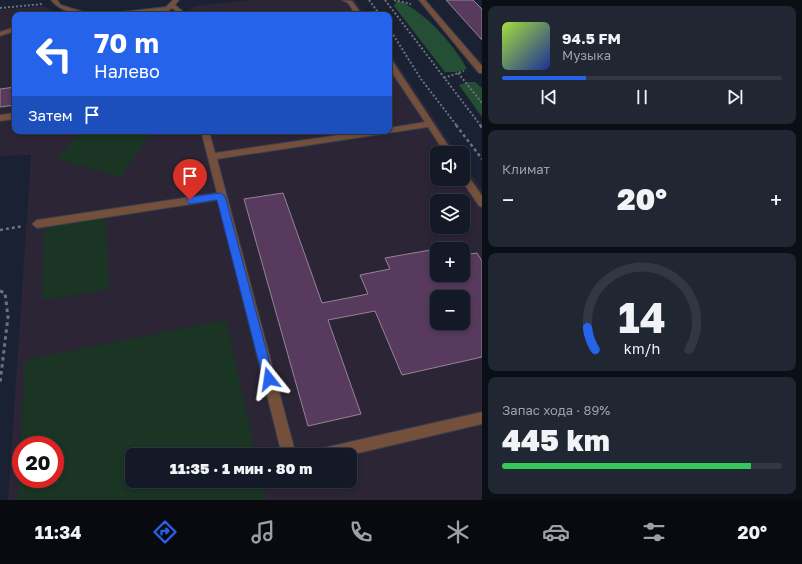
<!DOCTYPE html>
<html lang="ru">
<meta charset="utf-8">
<style>
:root{--surface:#131926;--page:#202632;--text:#f1f3f6;--muted:#9da0a7;--line:#323843;--accent:#2563eb}
body{margin:0;font-family:"Golos Text",sans-serif;background:var(--page);color:var(--text);height:100vh;display:flex;flex-direction:column;font-size:15px;white-space:nowrap}
*{box-sizing:border-box;margin:0}
p{font-size:13px;color:var(--muted)}
.icon{flex:none;width:22px;height:22px;fill:none;stroke:currentColor;stroke-width:2;stroke-linecap:round;stroke-linejoin:round}
.map{position:relative;flex:1;overflow:hidden}
.panel{display:flex;flex-direction:column;gap:6px;padding:6px;background:#0a0e15;width:320px}
.panel>*{flex:none}
.guide{position:absolute;left:12px;top:12px;width:380px;height:122px;border-radius:8px;box-shadow:0 2px 6px #0003,0 0 0 1px var(--line);background:#2563eb;color:#fff;overflow:hidden}
.fabs{position:absolute;left:430px;top:146px;display:grid;gap:8px}
.fabs a{display:grid;place-items:center;width:40px;height:40px;border-radius:8px;background:var(--surface);box-shadow:0 2px 6px #0003,0 0 0 1px var(--line);font-size:20px}
.speed{position:absolute;left:12px;top:436px;display:flex;gap:8px;font-size:20px;font-weight:700;text-align:center}
.speed>*{display:grid;place-content:center;width:52px;height:52px;border-radius:50%;background:var(--surface);box-shadow:0 2px 6px #0003,0 0 0 1px var(--line);line-height:1}
.speed .limit{border:6px solid #d22;background:#fff;color:#111}
.pin{position:absolute;display:grid;place-items:center;width:34px;height:34px;color:#fff;margin:-41px -17px;border-radius:50% 50% 50% 0;rotate:-45deg;box-shadow:0 0 4px #0007}
.pin .icon{rotate:45deg}
.me{position:absolute;width:44px;margin:-22px;rotate:345deg;stroke-linejoin:round;filter:drop-shadow(0 0 3px #0008)}
.turn{display:flex;align-items:center;gap:14px;height:84px;padding:0 16px;font-size:18px}
.turn .icon{width:52px;height:52px;stroke-width:2.5}
.turn b{display:block;font-size:28px;line-height:34px}
.then{display:flex;align-items:center;height:38px;padding:0 16px;background:#0003;gap:8px;font-size:15px}
.big{font-size:30px;font-weight:800;line-height:1.1}
.panel .widget{flex:1;display:flex;flex-direction:column;justify-content:center;gap:6px;min-width:0;padding:0 14px;border-radius:8px;background:var(--page)}
.panel .dial{align-items:center;gap:0}
.dial svg{height:104px;overflow:visible;fill:none;stroke:var(--line);stroke-width:7;stroke-linecap:round;text-anchor:middle}
.dial text{fill:var(--text);stroke:none}
.song{display:flex;align-items:center;gap:12px}
.cover{width:48px;height:48px;border-radius:6px;background:linear-gradient(135deg,hsl(80 70% 55%),hsl(230 70% 35%))}
.played{height:4px;border-radius:2px;background:linear-gradient(90deg,var(--accent) 30%,var(--line) 30%)}
.keys{display:flex;justify-content:space-around;direction:ltr}
.heat{display:flex;justify-content:space-between;align-items:center;font-size:22px;direction:ltr}
.charge{height:6px;border-radius:3px;background:linear-gradient(90deg,#34c759 89%,var(--line) 0)}
.trip{position:absolute;left:125px;top:448px;width:232px;height:40px;border-radius:8px;background:var(--surface);box-shadow:0 2px 6px #0003,0 0 0 1px var(--line);font-weight:800;line-height:40px;text-align:center}
.dock{display:flex;height:64px;justify-content:space-around;align-items:center;background:#080a0f;color:var(--muted)}
.dock .icon{width:28px;height:28px}
.dock .current{color:var(--accent)}
.dock b{font-size:18px;color:var(--text)}
main{display:flex;flex:1;min-height:0}
.map>svg:first-child{display:block}
.education{fill:#2b2535;fill-rule:evenodd}
.green{fill:#1a3523;fill-rule:evenodd}
.forest{fill:#244f34}
.building{fill:#573a5d;stroke:#948497;fill-rule:evenodd}
.lines{fill:none;stroke-linecap:round;stroke-linejoin:round}
.service-casing{stroke:#363e4e;stroke-width:2}
.path-far2{stroke:#6b7280;stroke-width:2;stroke-dasharray:2 2;stroke-linecap:butt}
.path-far1{stroke:#6b7280;stroke-width:2.5;stroke-dasharray:3 3;stroke-linecap:butt}
.path{stroke:#6b7280;stroke-width:3;stroke-dasharray:3.5 3.5;stroke-linecap:butt}
.service{fill:#734f3c;fill-rule:evenodd}
.route{fill:#2563eb;stroke:#184099}
</style>
<main>
<div class="map">
<svg width="482" height="500" viewBox="0 0 482 500">
<rect width="100%" height="100%" fill="#192132"/>
<!-- education -->
<path class="education" d="M251,0H355L365,15H181L195,6Z
M43,6L62,15H15V131H389V51L457,153H437V179H463V161L482,190V500H8L31,155L0,156V10ZM437,201H463V227H437ZM437,249H463V275H437ZM437,297H463V323H437ZM21,445H55V479H21ZM132,455H350V481H132Z"/>
<!-- green -->
<path class="green" d="M80,131H152L121,177L57,159Z
M106,218L109,289L42,300L45,227Z
M226,320L256,455H132V481H262L266,500H18L25,360ZM21,445H55V479H21Z"/>
<!-- forest -->
<path class="forest" d="M397,0C424,11 453,43 467,69L456,72H445L394,6Z
M468,82H475L482,88V117L459,85Z"/>
<!-- building -->
<path class="building" d="M446,0H473L482,9V40Z
M15,87V105L0,107V89Z
M283,193L322,303L368,294L360,275L390,269L385,258L436,249L437,275H463V255L477,253L482,261V357L402,375L375,311L328,320L361,414L308,426L244,199ZM437,297H463V323H437Z"/>
<g class="lines">
<defs>
<path id="service" d="M51,0H57L61,5L93,15C79,15 60,12 51,0Z
M173,0H179L175,5L187,15H180L172,8L168,11L131,15H110L113,13L166,7Z
M342,0L352,1L362,15H356L348,3Z
M419,0H425L482,66V73H479Z
M15,27V31L0,36V32Z
M389,60L393,62L453,153H445L428,127L217,159L296,455H282L218,200L37,228L32,224L37,220L217,193L201,131H209L215,153L367,131H389V128L425,122L389,68Z
M15,113V119L0,121V115Z
M463,172L466,173L482,196V207L479,206L461,179H463Z
M482,412V424L350,455H316L318,450L323,448Z"/>
</defs>
<!-- service casing -->
<use href="#service" class="service-casing"/>
<!-- path-far2 -->
<path class="path-far2" d="M369,0L380,15
M385,0L481,126
M394,0L411,4
M0,8L43,4
M389,28L421,79L457,126
M458,73L482,103
M444,78L464,71"/>
<!-- path-far1 -->
<path class="path-far1" d="M456,125L482,159
M480,125L482,128
M0,230L23,226"/>
<!-- path -->
<path class="path" d="M0,291L5,293L8,317L0,383"/>
<!-- service -->
<use href="#service" class="service"/>
</g>
<!-- route -->
<path class="route" d="M220,193L225,196L274,379L272,383L269,384L265,383L263,379L217,200L190,204L186,200L190,197Z"/>
</svg>
<div class="fabs">
<a><svg class="icon" aria-label="sound" viewBox="0 0 24 24"><path d="M4 9h4l5-4v14l-5-4H4zM17 9q2 3 0 6"/></svg></a>
<a><svg class="icon" aria-label="layers" viewBox="0 0 24 24"><path d="M12 4l9 5-9 5-9-5zM3 14l9 5 9-5"/></svg></a>
<a>+</a>
<a>−</a>
</div>
<div class="speed"><div class="limit">20</div></div>
<div class="pin" style="left:190px;top:200px;background:#d93025"><svg class="icon" aria-label="arrive" viewBox="0 0 24 24"><path d="M6 21V4h12l-3 4 3 4H6"/></svg></div>
<svg class="me" style="left:269px;top:379px" viewBox="-20 -20 40 40"><path d="M0-17L14 15 0 8-14 15z" fill="#2563eb" stroke="#fff" stroke-width="4"/></svg>
<div class="trip">11:35 · 1 мин · 80 m</div>
<div class="guide">
<div class="turn"><svg class="icon" aria-label="left" viewBox="0 0 24 24"><path d="M17 20v-9H6M10 6l-5 5 5 5"/></svg><div><b>70 m</b>Налево</div></div>
<div class="then">Затем<svg class="icon" aria-label="arrive" viewBox="0 0 24 24"><path d="M6 21V4h12l-3 4 3 4H6"/></svg></div>
</div>
</div>
<section class="panel">
<div class="widget">
<div class="song"><i class="cover"></i><div><b>94.5 FM</b><p>Музыка</p></div></div>
<div class="played"></div>
<div class="keys"><svg class="icon" aria-label="previous" viewBox="0 0 24 24"><path d="M18 5L8 12l10 7zM5 5v14"/></svg><svg class="icon" aria-label="pause" viewBox="0 0 24 24"><path d="M8 5v14M16 5v14"/></svg><svg class="icon" aria-label="next" viewBox="0 0 24 24"><path d="M6 5l10 7-10 7zM19 5v14"/></svg></div>
</div>
<div class="widget"><p>Климат</p>
<div class="heat"><a>−</a><b class="big">20°</b><a>+</a></div>
</div>
<div class="widget dial"><svg viewBox="0 0 100 80">
<path d="M14 69A42 42 0 1 1 86 69"/>
<path d="M14 69A42 42 0 0 1 8 52" stroke="#2563eb"/>
<text x="50" y="56" font-size="32" font-weight="700">14</text>
<text x="50" y="72" font-size="11">km/h</text>
</svg></div>
<div class="widget"><p>Запас хода · 89%</p><b class="big">445 km</b><div class="charge"></div></div>
</section>
</main>
<nav class="dock">
<b>11:34</b>
<svg class="icon current" aria-label="directions" viewBox="0 0 24 24"><path d="M12 3l9 9-9 9-9-9zM9 14v-3h6M13 9l2 2-2 2"/></svg>
<svg class="icon" aria-label="music" viewBox="0 0 24 24"><path d="M9 18V5l10-2v13"/><circle cx="6" cy="18" r="3"/><circle cx="16" cy="16" r="3"/></svg>
<svg class="icon" aria-label="phone" viewBox="0 0 24 24"><path d="M5 4h4l2 5-3 2q2 4 5 5l2-3 5 2v4C11 20 4 13 5 4z"/></svg>
<svg class="icon" aria-label="climate" viewBox="0 0 24 24"><path d="M12 3v18M4 7l16 10M4 17L20 7"/></svg>
<svg class="icon" aria-label="car" viewBox="0 0 24 24"><path d="M5 17H2v-5l4-1 3-4h7l3 4 3 1v5h-3M9 17h6M6 11h13"/><circle cx="7" cy="17" r="2"/><circle cx="17" cy="17" r="2"/></svg>
<svg class="icon" aria-label="filters" viewBox="0 0 24 24"><path d="M4 7h16M4 17h16"/><circle cx="9" cy="7" r="2"/><circle cx="15" cy="17" r="2"/></svg>
<b>20°</b>
</nav>
